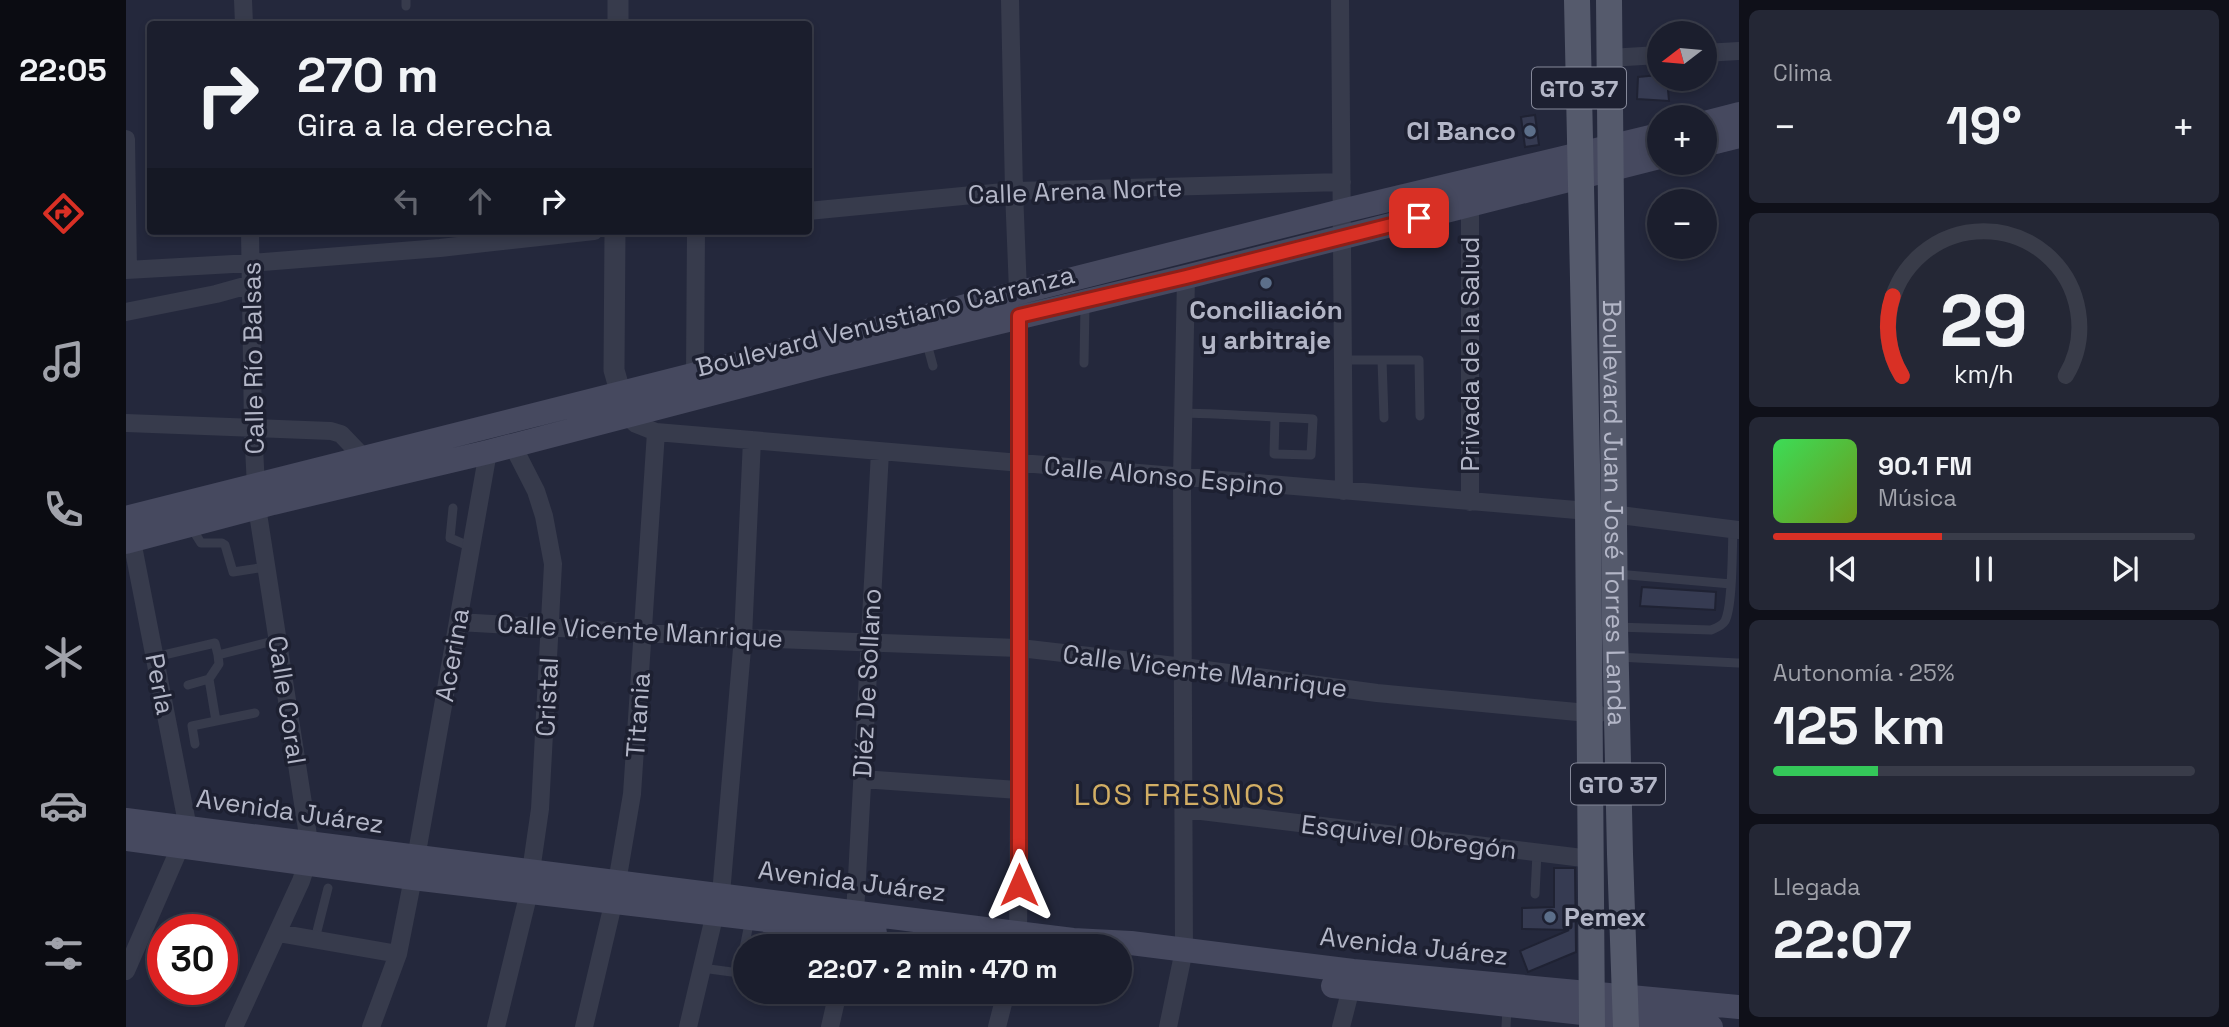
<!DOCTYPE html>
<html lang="es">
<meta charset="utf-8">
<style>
:root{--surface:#1b1e2d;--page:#242735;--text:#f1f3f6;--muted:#a0a2aa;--line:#393c49;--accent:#d93025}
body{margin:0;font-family:"Space Grotesk",sans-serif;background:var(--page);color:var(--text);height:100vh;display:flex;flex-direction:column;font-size:26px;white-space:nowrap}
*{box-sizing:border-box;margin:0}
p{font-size:23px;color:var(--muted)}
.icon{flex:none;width:38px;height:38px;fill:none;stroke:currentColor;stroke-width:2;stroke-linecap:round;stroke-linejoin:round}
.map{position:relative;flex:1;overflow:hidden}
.panel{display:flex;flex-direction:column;gap:10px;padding:10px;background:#0f1019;width:490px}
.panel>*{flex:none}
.guide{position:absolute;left:21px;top:21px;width:665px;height:214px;border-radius:7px;box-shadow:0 4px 10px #0003,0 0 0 2px var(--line);background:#1b1e2d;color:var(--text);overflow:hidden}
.needle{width:46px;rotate:254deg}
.controls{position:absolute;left:1521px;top:21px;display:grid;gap:14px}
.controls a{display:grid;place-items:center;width:70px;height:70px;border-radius:50%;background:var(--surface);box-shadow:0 4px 10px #0003,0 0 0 2px var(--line);font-size:35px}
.speed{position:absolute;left:21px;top:914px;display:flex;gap:14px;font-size:35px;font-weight:700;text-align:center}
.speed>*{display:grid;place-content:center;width:91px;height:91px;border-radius:50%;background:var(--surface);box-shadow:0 4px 10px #0003,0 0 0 2px var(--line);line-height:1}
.speed .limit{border:10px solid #d22;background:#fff;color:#111}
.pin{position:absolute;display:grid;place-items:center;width:60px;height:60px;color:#fff;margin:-30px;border-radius:14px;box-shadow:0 4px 10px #0006}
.me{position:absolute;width:77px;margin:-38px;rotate:0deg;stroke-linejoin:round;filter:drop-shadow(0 0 5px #0008)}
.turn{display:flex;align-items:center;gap:24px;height:147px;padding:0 35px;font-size:32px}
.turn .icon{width:91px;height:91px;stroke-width:2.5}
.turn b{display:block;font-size:49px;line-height:60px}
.lanes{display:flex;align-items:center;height:66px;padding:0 35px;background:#0003;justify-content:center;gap:35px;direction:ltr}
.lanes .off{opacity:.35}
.big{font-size:52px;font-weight:800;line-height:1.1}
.panel .card{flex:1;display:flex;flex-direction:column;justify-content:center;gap:10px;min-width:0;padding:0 24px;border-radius:10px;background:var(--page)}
.panel .dial{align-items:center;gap:0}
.dial svg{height:182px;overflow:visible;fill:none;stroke:var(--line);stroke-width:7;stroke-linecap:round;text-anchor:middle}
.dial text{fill:var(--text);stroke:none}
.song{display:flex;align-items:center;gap:21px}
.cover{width:84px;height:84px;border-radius:10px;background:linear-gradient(135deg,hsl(130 70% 55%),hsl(80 70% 35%))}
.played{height:7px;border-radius:4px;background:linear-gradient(90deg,var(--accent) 40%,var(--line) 40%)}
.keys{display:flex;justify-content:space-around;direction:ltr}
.heat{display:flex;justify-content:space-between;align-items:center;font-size:38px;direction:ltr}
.charge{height:10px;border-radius:5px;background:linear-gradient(90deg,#34c759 25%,var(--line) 0)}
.trip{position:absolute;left:607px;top:934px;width:399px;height:70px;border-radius:35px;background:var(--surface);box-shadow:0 4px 10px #0003,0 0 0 2px var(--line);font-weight:800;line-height:70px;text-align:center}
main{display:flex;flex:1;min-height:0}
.tabs{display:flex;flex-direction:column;width:126px;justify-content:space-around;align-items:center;background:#0b0c12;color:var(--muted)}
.tabs .icon{width:49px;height:49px}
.tabs .selected{color:var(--accent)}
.tabs b{font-size:32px;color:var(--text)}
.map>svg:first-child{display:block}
.building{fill:#363b52;stroke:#1f2233;stroke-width:2}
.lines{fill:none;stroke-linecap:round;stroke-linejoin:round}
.service{stroke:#373b4c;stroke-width:9}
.minor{stroke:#373b4c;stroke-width:18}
.tertiary{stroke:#373b4c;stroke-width:21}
.secondary{stroke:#46495f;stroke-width:24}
.primary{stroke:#555a6c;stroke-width:26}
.route-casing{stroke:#8d1f18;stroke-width:18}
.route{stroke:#d93025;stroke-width:12}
.service-dot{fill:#5c6f8a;stroke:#1d2031;stroke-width:2.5}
.labels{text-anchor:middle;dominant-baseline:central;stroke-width:7;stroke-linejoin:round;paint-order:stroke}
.shield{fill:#1d2031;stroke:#86899a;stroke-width:2}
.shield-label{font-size:24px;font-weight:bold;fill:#b3b6c7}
.poi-label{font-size:26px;font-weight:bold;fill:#b3b6c7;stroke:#1d2031;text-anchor:end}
.street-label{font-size:26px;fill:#b3b6c7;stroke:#1d2031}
.quarter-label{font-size:30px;letter-spacing:2px;fill:#d2ae64;stroke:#1d2031}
</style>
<main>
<nav class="tabs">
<b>22:05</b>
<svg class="icon selected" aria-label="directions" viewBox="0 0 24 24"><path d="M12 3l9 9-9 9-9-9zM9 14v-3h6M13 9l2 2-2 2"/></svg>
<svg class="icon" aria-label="music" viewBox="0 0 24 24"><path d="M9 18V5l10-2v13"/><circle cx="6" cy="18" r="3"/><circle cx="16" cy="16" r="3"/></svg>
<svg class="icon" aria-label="phone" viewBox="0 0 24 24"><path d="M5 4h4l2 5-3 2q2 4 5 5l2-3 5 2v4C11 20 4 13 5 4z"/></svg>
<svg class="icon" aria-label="climate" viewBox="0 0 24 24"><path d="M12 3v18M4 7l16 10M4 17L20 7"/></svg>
<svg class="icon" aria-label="car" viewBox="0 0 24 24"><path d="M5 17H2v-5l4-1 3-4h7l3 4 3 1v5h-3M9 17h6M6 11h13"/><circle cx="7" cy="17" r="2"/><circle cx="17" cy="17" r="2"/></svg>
<svg class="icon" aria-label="filters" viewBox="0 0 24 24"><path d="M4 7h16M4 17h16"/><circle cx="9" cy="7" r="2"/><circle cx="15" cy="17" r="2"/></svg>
</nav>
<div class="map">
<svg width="1613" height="1027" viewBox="0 0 1613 1027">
<rect width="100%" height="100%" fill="#24283c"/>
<!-- building -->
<path class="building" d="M1533,75V79H1541L1543,101L1511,99L1512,77Z
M1409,115L1413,145L1399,147L1395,117Z
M1516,587L1590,592L1589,610L1514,606Z
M1428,868H1449L1450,952L1402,972L1394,951L1443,930L1396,929V908L1428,907Z"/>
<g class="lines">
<!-- service -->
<path class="service" d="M280,0V6
M800,340L807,366
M1217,360H1293L1294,416
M1256,360L1258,418
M958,363L959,305
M1057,413C1101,414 1144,417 1187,419L1185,455L1148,454L1149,417
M327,508L324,538L345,547
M65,527L75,543H96L99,545L107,572L140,567
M1491,574L1605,584
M1490,627L1585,630C1590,628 1596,626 1599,621C1607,606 1606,548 1607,529
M92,655L93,664L83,679L90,721L129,713
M29,657L89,643L92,655L151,640
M1491,657L1612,663
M62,685L83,679
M69,744L66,726L90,721
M1409,894L1411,853
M189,939L202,888
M576,968L613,973L624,919
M1380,1027L1381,1008"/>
<!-- minor -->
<path class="minor" d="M117,0L118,24
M884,0L888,191L893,316L894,648L892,947
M1214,0L1218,491
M1578,53L1613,51
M1483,58L1533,55
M0,139L2,270
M682,211L888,191L1216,182
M0,270L125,263L314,248L468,231
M0,312L90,294L126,284
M569,374L570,231
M501,416L510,424L530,432L1462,511L1613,530
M0,423L205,431L215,434L237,457
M387,446L410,491L418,516L427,564L414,809L405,871
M1344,502V205
M6,541L62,828
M332,622L572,636L894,648L1058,667L1251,693L1472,714
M736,779L893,790
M1059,809L1465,859
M290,858L362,452
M595,894L617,637L626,440
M729,914L754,452
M152,933L272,954
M0,971L55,845
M108,1027L175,881L181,863L183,842L131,507L127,427L124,231
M245,1027L272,954L287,878
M370,1027L403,892
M458,1027L488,900L506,794L530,432
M562,1027L589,913
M704,1027L712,992
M871,1027L880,992
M1042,1027L1058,950L1056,478L1060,277
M1215,1027L1225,988"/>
<!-- tertiary -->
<path class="tertiary" d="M492,24V0
M489,231L488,370L499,409"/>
<!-- secondary -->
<path class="secondary" d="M1578,123L1613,114
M1578,145L1613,136
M0,518L1216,211L1533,135
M0,542L147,503L362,452L696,365L1060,277L1533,157
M0,820L947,940L1005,943L1227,971L1613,1007
M0,839L287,878L749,933
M1207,986L1585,1027"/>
<!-- primary -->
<g class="primary">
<path d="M1451,0L1462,511L1466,1027"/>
<path id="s1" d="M1483,0L1489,627L1494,854L1500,1027"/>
</g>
</g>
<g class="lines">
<defs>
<path id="route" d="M893,885V316L1060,277L1293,218"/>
</defs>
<!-- route casing -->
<use href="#route" class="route-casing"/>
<!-- route -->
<use href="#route" class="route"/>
</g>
<!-- markers -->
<g class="service-dot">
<circle cx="1404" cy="131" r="7"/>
<circle cx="1140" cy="283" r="7"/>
<circle cx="1424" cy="917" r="7"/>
</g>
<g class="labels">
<!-- shield labels -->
<g class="shield">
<rect x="1406" y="67.5" width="94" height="41" rx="5"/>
<rect x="1445" y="763.5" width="94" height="41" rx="5"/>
</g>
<g class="shield-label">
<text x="1453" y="88">GTO 37</text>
<text x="1492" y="784">GTO 37</text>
</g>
<!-- poi labels -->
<g class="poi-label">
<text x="1390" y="131">CI Banco</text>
<text x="1140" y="310" text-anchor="middle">Conciliación<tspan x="1140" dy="30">y arbitraje</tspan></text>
<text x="1438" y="917" text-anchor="start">Pemex</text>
</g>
<!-- street labels -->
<g class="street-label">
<text transform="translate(949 191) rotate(-2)">Calle Arena Norte</text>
<text transform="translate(759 321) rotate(-14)">Boulevard Venustiano Carranza</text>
<text transform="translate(1344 354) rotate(-90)">Privada de la Salud</text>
<text transform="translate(127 358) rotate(-91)">Calle Río Balsas</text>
<text transform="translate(1038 476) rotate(5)">Calle Alonso Espino</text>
<text stroke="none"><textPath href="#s1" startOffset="513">Boulevard Juan José Torres Landa</textPath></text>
<text transform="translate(514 631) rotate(3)">Calle Vicente Manrique</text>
<text transform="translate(326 655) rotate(-80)">Acerina</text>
<text transform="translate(1079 671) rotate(7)">Calle Vicente Manrique</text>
<text transform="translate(741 683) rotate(-87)">Diéz De Sollano</text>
<text transform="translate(34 684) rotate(79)">Perla</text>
<text transform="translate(421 697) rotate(-87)">Cristal</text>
<text transform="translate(161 700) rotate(81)">Calle Coral</text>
<text transform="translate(512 715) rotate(-86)">Titania</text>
<text transform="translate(164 811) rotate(8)">Avenida Juárez</text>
<text transform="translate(1283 837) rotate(7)">Esquivel Obregón</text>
<text transform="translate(726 881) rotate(7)">Avenida Juárez</text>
<text transform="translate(1288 946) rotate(6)">Avenida Juárez</text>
</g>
<!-- quarter labels -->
<g class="quarter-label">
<text x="1054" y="794">LOS FRESNOS</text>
</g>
</g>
</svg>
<div class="controls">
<a><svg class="needle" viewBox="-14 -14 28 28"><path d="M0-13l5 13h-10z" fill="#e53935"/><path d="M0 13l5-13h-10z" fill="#a0a2aa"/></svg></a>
<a>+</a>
<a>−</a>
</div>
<div class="speed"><div class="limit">30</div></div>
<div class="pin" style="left:1293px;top:218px;background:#d93025"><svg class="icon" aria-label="arrive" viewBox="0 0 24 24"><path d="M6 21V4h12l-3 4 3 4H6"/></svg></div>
<svg class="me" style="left:893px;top:885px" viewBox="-20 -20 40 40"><path d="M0-17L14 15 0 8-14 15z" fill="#d93025" stroke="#fff" stroke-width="4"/></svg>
<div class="trip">22:07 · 2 min · 470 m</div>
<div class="guide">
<div class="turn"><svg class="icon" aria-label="right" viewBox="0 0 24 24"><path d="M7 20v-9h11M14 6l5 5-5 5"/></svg><div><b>270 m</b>Gira a la derecha</div></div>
<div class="lanes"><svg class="icon off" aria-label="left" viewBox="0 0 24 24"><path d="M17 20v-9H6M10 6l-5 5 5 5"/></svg><svg class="icon off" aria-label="ahead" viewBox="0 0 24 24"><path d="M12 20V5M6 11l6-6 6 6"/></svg><svg class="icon" aria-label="right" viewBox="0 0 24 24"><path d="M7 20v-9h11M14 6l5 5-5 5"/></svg></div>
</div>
</div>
<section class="panel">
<div class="card"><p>Clima</p>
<div class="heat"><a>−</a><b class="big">19°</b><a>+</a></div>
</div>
<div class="card dial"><svg viewBox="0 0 100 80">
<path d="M14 69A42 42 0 1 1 86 69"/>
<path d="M14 69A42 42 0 0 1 10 34" stroke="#d93025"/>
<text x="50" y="56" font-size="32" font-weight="700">29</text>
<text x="50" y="72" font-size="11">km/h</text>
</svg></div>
<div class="card">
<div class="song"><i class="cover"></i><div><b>90.1 FM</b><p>Música</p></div></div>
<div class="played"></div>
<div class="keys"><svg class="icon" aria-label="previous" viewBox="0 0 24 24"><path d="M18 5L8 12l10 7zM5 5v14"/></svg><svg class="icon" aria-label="pause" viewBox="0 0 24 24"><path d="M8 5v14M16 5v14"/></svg><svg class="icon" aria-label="next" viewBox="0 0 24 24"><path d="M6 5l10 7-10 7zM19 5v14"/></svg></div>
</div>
<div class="card"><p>Autonomía · 25%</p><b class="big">125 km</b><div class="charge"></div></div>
<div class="card"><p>Llegada</p><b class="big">22:07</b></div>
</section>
</main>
